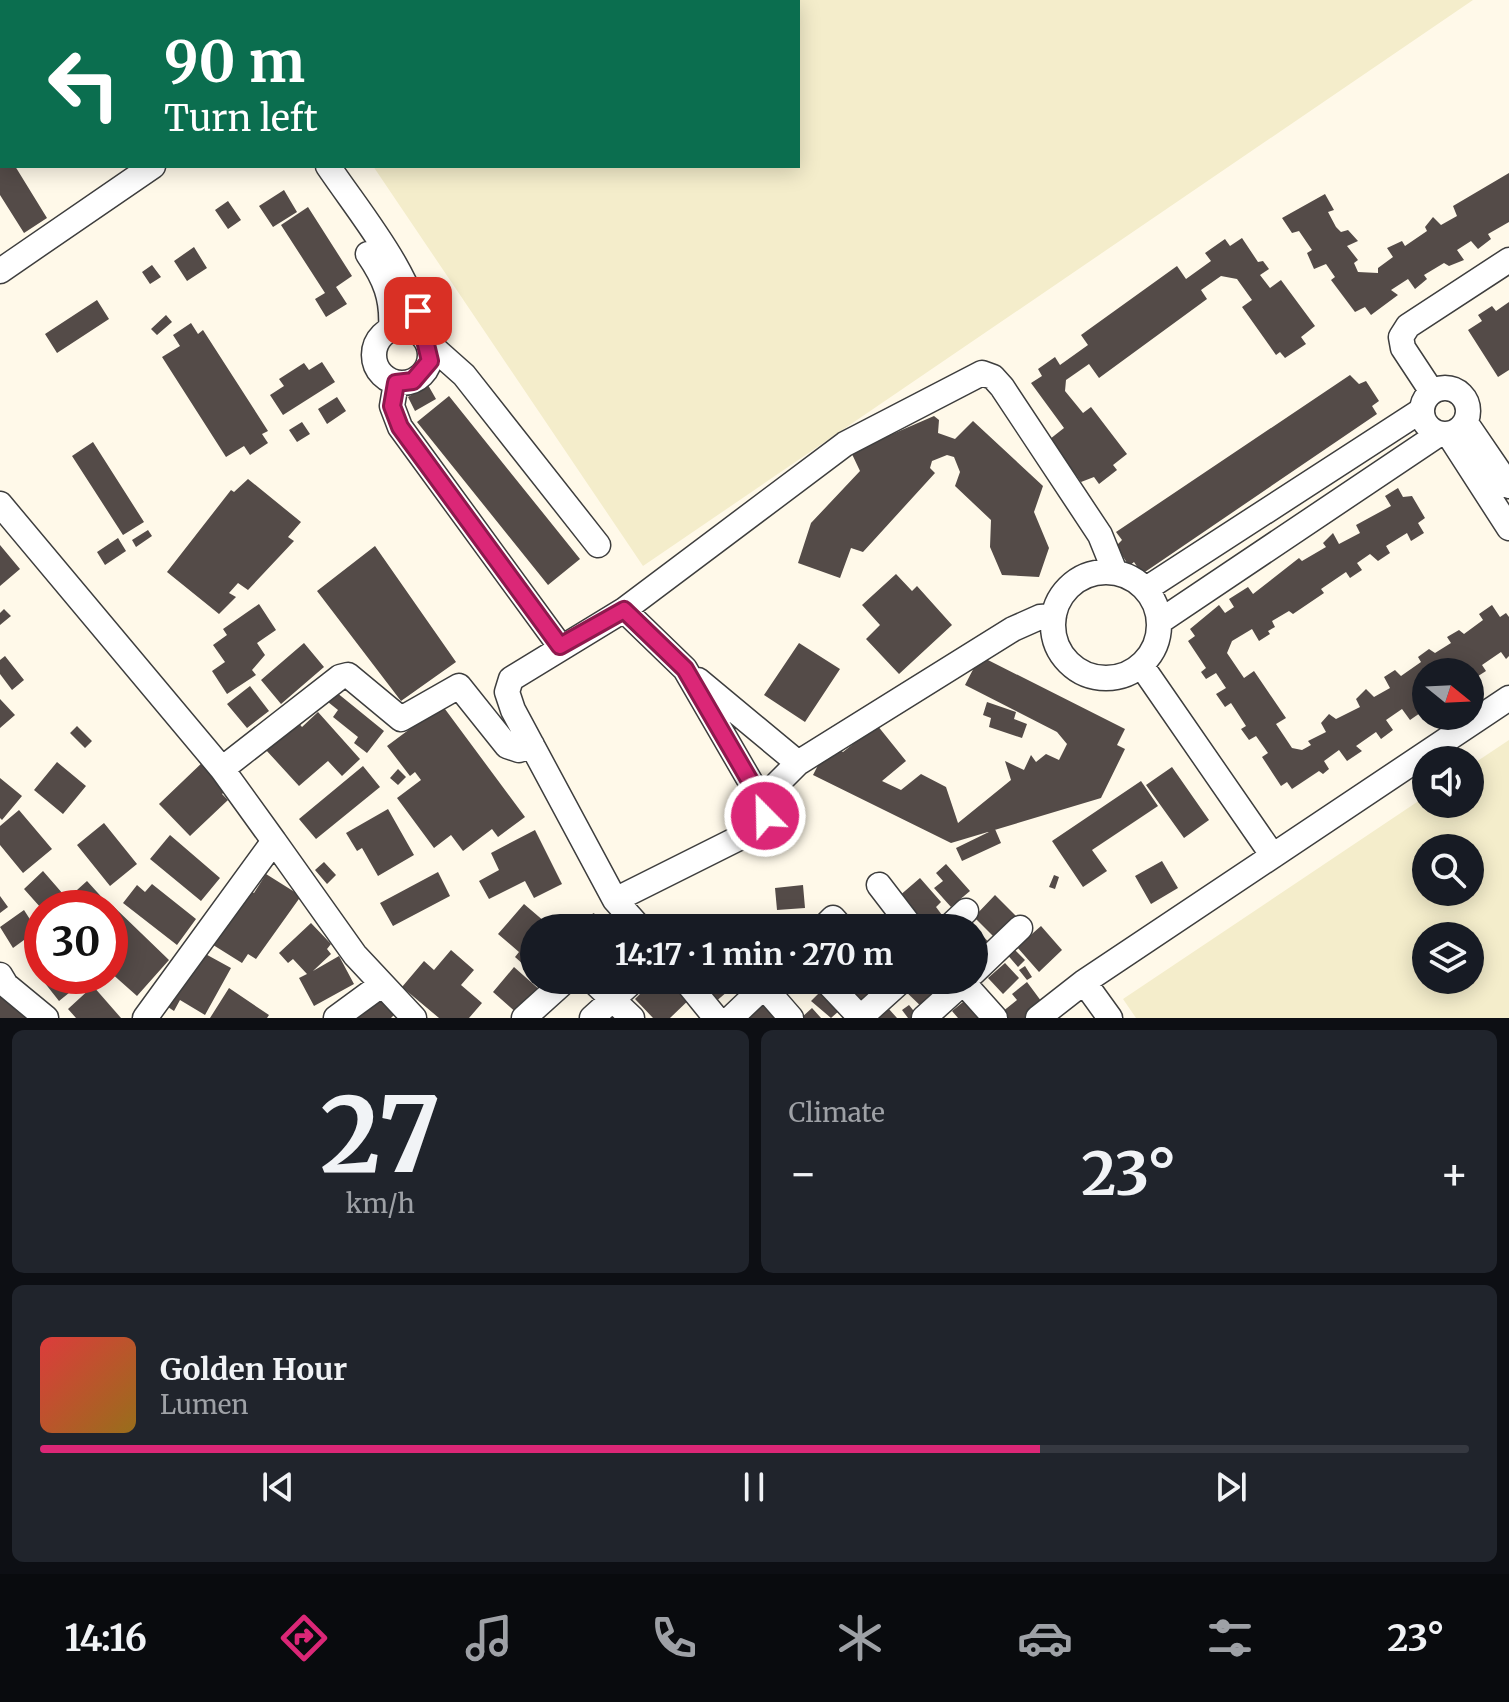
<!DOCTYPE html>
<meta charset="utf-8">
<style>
:root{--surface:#171b24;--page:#20242c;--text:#f1f3f6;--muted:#9ea1a6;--line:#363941;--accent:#db2777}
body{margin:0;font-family:Merriweather,serif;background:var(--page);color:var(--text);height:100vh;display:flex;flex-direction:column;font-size:30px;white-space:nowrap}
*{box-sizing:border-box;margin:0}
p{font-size:26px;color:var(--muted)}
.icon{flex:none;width:44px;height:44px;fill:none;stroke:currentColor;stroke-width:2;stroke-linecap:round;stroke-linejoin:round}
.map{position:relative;height:1018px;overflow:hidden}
.sheet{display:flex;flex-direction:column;gap:12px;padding:12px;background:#0d0f14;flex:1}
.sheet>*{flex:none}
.top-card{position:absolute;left:0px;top:0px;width:800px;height:168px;box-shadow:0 4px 20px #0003;background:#0b6e4f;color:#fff;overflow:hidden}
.needle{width:52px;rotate:108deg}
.fabs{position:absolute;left:1412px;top:658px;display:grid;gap:16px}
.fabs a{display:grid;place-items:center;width:72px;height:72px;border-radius:50%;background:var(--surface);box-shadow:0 4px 20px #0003;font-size:40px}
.speed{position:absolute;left:24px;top:890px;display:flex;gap:16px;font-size:40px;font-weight:700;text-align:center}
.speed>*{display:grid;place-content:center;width:104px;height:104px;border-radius:50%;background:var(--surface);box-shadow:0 4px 20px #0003;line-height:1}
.speed .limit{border:12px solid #d22;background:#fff;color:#111}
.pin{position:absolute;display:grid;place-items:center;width:68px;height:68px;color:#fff;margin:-34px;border-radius:16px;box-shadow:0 4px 12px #0006}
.me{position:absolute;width:88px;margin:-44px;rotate:337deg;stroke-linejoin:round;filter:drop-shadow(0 0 6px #0008)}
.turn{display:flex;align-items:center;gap:28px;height:168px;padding:0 32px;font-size:36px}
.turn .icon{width:104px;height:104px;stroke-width:2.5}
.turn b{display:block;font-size:56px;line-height:68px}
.big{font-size:60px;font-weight:700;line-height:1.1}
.sheet .card{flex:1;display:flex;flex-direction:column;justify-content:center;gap:12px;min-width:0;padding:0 28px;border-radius:12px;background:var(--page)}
.sheet .dial{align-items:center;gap:0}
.dial b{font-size:104px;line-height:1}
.song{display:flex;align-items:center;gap:24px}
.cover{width:96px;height:96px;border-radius:12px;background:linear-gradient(135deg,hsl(0 70% 55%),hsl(40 70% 35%))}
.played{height:8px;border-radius:4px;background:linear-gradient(90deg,var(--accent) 70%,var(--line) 70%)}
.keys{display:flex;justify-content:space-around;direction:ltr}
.heat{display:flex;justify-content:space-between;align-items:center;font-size:44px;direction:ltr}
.sheet .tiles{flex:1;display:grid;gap:12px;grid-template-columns:1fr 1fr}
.card:last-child{grid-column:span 2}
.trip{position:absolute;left:520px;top:914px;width:468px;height:80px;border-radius:40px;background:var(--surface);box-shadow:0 4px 20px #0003;font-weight:700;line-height:80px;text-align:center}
.tabs{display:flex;height:128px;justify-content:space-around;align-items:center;background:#090b0e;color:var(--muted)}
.tabs .icon{width:56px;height:56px}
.tabs .current{color:var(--accent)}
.tabs b{font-size:36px;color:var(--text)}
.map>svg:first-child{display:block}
.farmland{fill:#f4edcb;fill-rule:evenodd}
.building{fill:#544b48}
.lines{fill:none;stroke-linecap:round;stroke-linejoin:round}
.minor-casing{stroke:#3e3e3e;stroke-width:27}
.minor{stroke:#fff;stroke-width:24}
.route-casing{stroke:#8e194d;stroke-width:20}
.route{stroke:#db2777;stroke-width:14}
</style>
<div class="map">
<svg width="1509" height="1018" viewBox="0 0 1509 1018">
<rect width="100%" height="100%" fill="#fff9e9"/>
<!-- farmland -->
<path class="farmland" d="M459,0H1473L643,566L373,166H798V2H456Z
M1509,740V1018H1136L1123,999L1426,796V804H1470V766ZM1426,848H1470V892H1426ZM1426,936H1470V980H1426Z"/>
<!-- building -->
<path class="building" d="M15,166L47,218L24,233L0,195V167Z
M1509,173V222L1488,234L1491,239L1478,249L1471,241L1457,250L1464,260L1449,266L1444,263L1424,275L1427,279L1415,289L1408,279L1391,290L1398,295L1371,315L1365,307L1355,312L1331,280L1335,277L1326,264L1314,269L1307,253L1312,250L1299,231L1292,233L1282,218L1325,194L1334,210L1328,212L1336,227L1341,232L1348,230L1358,241L1347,246L1358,260L1354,263L1358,272L1378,273V268L1393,257L1387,248L1402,241L1405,246L1427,231L1425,227L1433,217L1441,225L1457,216L1453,206Z
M284,190L297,212L273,227L259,206Z
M228,201L241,220L228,229L215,210Z
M308,207L352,276L336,287L347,304L326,317L315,299L325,293L281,225Z
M1242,238L1258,262L1263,261L1269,269L1260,275L1270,288L1281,280L1315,326L1301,337L1306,344L1285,358L1280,352L1276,355L1242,307L1252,300L1237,279L1221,276L1201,290L1207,299L1099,378L1089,364L1066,380L1065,391L1083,413L1091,407L1127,454L1113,465L1117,470L1099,484L1094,477L1081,482L1050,439L1064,428L1031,383L1042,376L1038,369L1055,357L1060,365L1088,345L1081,335L1177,266L1186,279L1211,261L1205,253L1225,239L1230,246Z
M194,247L207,268L187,281L174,261Z
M152,265L161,277L150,284L142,272Z
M97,300L109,319L57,353L45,334Z
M1509,302V370L1498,377L1468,330L1482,321L1478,315L1492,306L1496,311Z
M166,315L172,322L157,335L151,329Z
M191,323L198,334L203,330L268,431L262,434L268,443L250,455L244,446L226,457L162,357L180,346L173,335Z
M322,362L335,382L283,415L270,395L284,386L279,379L304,363L309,370Z
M1350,375L1359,384L1366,381L1379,401L1372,406L1377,414L1142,574L1134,562L1129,566L1116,546L1122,540L1116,532Z
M428,385L436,399L415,411L408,397Z
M449,396L580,559L548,585L417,422Z
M337,397L346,411L327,424L318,409Z
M934,416L939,420L938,433L955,439L973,421L1043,486L1034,512L1049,548L1039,577L1002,575L990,547L991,520L955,486L960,472L954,457L947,455L932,461L930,468L935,473L863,552L851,548L840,578L798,563L811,523L860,471L851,452Z
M302,422L310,434L297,442L289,430Z
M93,442L144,522L123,535L72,456Z
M248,479L301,522L288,537L294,541L248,590L238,583L229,593L236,597L219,614L167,572L231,490L234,492Z
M1398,488L1403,497L1412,496L1425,518L1418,523L1424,533L1411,541L1407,533L1386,546L1390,553L1378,561L1370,554L1357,563L1362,570L1350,578L1346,572L1321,589L1324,593L1293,614L1289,611L1272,621L1275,627L1268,631L1270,634L1259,641L1252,629L1232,641L1227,653L1244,678L1254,671L1286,718L1276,724L1292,748L1302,750L1311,745L1308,741L1326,732L1321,723L1329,714L1336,719L1360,707L1356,699L1366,689L1374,697L1390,688L1384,677L1395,670L1401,676L1421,662L1418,657L1429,649L1435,653L1451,643L1447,637L1459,630L1464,634L1483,620L1479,614L1492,605L1500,617L1506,613L1509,617V656L1506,659L1501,652L1482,665L1486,671L1472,680L1470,672L1465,670L1426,672V701L1418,706L1423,711L1410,720L1402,709L1386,720L1393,730L1381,739L1376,732L1356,746L1362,751L1347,761L1339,750L1324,761L1329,769L1323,774L1319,771L1292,789L1287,782L1281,786L1262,757L1268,753L1256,736L1249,740L1241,729L1246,726L1231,703L1225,707L1216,694L1226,688L1216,673L1206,679L1201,672L1206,668L1188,641L1195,636L1190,629L1219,605L1225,613L1234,607L1229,599L1248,587L1253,594L1299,558L1302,561L1326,547L1323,543L1333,533L1339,544L1360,533L1356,525L1391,506L1385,496Z
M148,530L152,536L136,547L132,540Z
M118,538L126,551L105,565L97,552Z
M0,545L20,569L0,586Z
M375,546L456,662L401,701L317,591Z
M896,574L912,591L917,586L952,625L899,674L866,639L880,625L862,605Z
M259,604L276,630L257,643L265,655L252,670L256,675L227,694L212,671L225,662L213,645L227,635L223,629Z
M4,609L11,616L0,625V613Z
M304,643L324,667L281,704L261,680Z
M799,643L840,669L805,722L764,695Z
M5,656L24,680L12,690L0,674V660Z
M980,656L1125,729L1117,745L1125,749L1101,798L951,843L813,775L829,744L843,752L877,725L906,761L882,781L901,790L921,774L946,787L958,823L1011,780L1005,761L1024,770L1031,755L1036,762L1046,754L1059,760L1067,744L1057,732L965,685Z
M250,686L269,711L247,728L227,704Z
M336,692L384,731L367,753L354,743L358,737L333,717L338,710L328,702Z
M0,699L15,715L0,728Z
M987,702L1016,712L1014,719L1027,724L1022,738L989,727L991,718L983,715Z
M442,705L525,817L498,837L492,829L463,851L451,835L434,848L397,798L421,780L415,772L410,776L387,746Z
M318,712L360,759L342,776L328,761L299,786L266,750L297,721L302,727Z
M77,726L92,741L85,748L70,733Z
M206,759L231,786L222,794L228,800L190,836L159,804Z
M57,762L86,786L63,814L34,790Z
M363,766L380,787L316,839L299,819Z
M1172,767L1209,820L1184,838L1146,785Z
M398,769L406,777L398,785L390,778Z
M0,778L22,796L2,820L0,818Z
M1141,781L1158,806L1092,850L1107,871L1083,887L1052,841Z
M388,809L414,855L378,876L362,848L357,851L346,833Z
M19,810L52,849L23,873L0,845V826Z
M104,823L137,864L110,886L77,845Z
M995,829L1001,843L962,861L956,848Z
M535,830L562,884L534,898L525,881L489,899L479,881L499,870L491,853Z
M170,835L220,878L201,901L150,859Z
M1162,861L1178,888L1151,904L1135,876Z
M324,862L336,875L327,884L315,870Z
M946,864L970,891L951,907L934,888L943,881L936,873Z
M43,871L63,894L47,908H41L24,889Z
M438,872L450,896L393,926L380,903Z
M266,874L301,896L256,959L248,954L242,963L210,943L245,888L254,893Z
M1054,875L1059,877L1055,889L1049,887Z
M920,878L941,902L936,907L942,915L927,928L898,897Z
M87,881L107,903L102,908H57Z
M152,884L196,919L177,945L123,903L137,885L145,892Z
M803,885L805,908L777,910L775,888Z
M995,895L1020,920L999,942L974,917Z
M0,896L8,907L0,913Z
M524,904L552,928H534V974L515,957L519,952L498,934Z
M113,906L169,960L137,996L110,972L119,957L110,950Z
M24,910L42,938L30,947L24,940L13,948L0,927Z
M594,913L602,928H566Z
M742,918L751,928H731Z
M969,921L994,948L974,967V928H961Z
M311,923L331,944L327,949L331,954L313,971L339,956L354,984L314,1006L299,978L307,974L293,959L288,963L279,953Z
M1041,926L1062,950L1039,972L1017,947Z
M1011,946L1025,960L1018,967L1005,952Z
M451,950L474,970L461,985L482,1003L469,1018H439L402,987L424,961L434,970Z
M200,951L231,968L205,1015L180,1000L174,1011L168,1007Z
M42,952V976H90L59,1001L29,963Z
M1005,963L1019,978L1003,994L988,978Z
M1025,966L1032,977L1027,980L1019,970Z
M514,967L541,991L519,1015L493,992Z
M654,980H681L695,994L670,1018H653L635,999Z
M695,980H741L714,1003Z
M854,980H860L875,997L862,1007L845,987Z
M909,980H948L926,1011L901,987Z
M1027,982L1047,1009L1036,1018H1006L1002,1012L1017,1000L1012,994Z
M93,986L121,1018H76L68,1009Z
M229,988L269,1015L267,1018H210Z
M967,989L989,1018H958L952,1011L963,1002L958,997Z
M821,991L840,1010L831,1018L811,1001Z
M0,992L35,1018H0Z
M379,996L395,1014L391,1018H356Z
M761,996L782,1018H737Z
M909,1005L917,1015L913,1018H908L902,1010Z
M812,1008L821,1018H801Z
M888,1008L897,1018H878Z"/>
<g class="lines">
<defs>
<path id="minor" d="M10,0L12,2
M61,2L64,0
M397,2L400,0
M328,166C364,219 410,272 423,336
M368,254C385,279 393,298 391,329
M0,271L153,166
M374 355a28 28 0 1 1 56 0a28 28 0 1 1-56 0Z
M428,343L464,375L598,545
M396,383L392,406L400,427L560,646
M1422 411a23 23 0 1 1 46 0a23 23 0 1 1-46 0Z
M1432,392L1403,348L1401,337L1408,326L1509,260
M1466,423L1509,486
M1449,435L1509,528
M0,504L222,769L274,841L145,1018
M1053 625a53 53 0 1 1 106 0a53 53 0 1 1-106 0Z
M1146,589L1422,410
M624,610L845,444L982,373L993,377L1002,387L1100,535L1115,572
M1159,622L1439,434
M1141,665L1273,856
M698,680L798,763
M222,769L340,677L348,675L401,719L459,686L507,746L519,750L532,745
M761,800L798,763L1013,629L1040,617L1054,616
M274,841L355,955L414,1018
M879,885L912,928
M615,900L751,832L765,816L761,800L685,669L624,610L511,679L507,692L513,710L615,900L640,928
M823,928L833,918L842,928
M948,928L966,911
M974,972L1020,928
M0,975L6,985L46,1018
M592,980L632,1018
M685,980L716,1018
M825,980L861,1018
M961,980L995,1018
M1084,982L1110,1018
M764,987L791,1018
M336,1018L381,985
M524,1018L566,980
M592,1018L634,980
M731,1018L771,980
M860,1018L902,980
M924,1018L966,980
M1038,1018L1084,982L1509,698"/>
</defs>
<!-- minor casing -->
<use href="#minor" class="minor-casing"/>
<!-- minor -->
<use href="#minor" class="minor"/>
</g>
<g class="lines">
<defs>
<path id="route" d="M418,311L430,361L413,381L396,383L392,406L400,427L560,646L624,610L685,669L761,800L765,816"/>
</defs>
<!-- route casing -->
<use href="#route" class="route-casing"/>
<!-- route -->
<use href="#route" class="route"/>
</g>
</svg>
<div class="fabs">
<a><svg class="needle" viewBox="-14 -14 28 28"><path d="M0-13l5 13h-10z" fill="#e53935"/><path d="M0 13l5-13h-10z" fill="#9ea1a6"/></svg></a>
<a><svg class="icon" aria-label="sound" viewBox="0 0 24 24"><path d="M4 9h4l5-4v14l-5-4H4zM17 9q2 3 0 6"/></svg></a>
<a><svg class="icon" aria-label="search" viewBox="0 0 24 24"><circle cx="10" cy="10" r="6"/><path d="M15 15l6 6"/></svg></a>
<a><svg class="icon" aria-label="layers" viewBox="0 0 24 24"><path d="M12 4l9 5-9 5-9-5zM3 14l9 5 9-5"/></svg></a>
</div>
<div class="speed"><div class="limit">30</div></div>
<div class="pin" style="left:418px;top:311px;background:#d93025"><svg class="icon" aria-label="arrive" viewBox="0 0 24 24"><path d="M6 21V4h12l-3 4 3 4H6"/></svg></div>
<svg class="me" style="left:765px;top:816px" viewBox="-20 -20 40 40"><circle r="17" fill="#db2777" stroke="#fff" stroke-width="3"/><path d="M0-11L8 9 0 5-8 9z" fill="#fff"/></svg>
<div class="trip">14:17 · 1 min · 270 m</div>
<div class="top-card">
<div class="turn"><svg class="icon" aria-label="left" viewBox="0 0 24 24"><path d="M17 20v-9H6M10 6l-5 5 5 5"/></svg><div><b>90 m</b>Turn left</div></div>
</div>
</div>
<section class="sheet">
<div class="tiles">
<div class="card dial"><b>27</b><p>km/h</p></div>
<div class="card"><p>Climate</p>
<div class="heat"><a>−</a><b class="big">23°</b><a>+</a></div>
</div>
<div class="card">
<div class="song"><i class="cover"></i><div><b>Golden Hour</b><p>Lumen</p></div></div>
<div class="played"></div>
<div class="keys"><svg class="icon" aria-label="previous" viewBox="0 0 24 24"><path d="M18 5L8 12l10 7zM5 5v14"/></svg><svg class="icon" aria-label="pause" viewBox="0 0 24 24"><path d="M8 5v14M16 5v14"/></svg><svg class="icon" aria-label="next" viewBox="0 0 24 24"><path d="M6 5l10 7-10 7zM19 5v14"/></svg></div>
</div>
</div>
</section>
<nav class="tabs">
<b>14:16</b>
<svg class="icon current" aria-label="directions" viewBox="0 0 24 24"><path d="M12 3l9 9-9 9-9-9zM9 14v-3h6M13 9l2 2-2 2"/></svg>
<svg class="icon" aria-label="music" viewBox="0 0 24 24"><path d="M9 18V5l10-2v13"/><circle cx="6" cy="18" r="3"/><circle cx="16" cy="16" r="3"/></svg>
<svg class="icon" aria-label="phone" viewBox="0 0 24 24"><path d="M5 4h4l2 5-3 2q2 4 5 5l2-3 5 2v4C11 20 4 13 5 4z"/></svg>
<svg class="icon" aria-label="climate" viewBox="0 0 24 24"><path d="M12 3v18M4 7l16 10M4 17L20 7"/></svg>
<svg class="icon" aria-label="car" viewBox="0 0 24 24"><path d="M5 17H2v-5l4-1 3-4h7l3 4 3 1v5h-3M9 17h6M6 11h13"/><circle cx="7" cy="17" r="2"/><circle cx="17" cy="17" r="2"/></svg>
<svg class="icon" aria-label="filters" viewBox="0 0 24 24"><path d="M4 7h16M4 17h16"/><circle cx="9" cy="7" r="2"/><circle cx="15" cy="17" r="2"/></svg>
<b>23°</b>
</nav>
